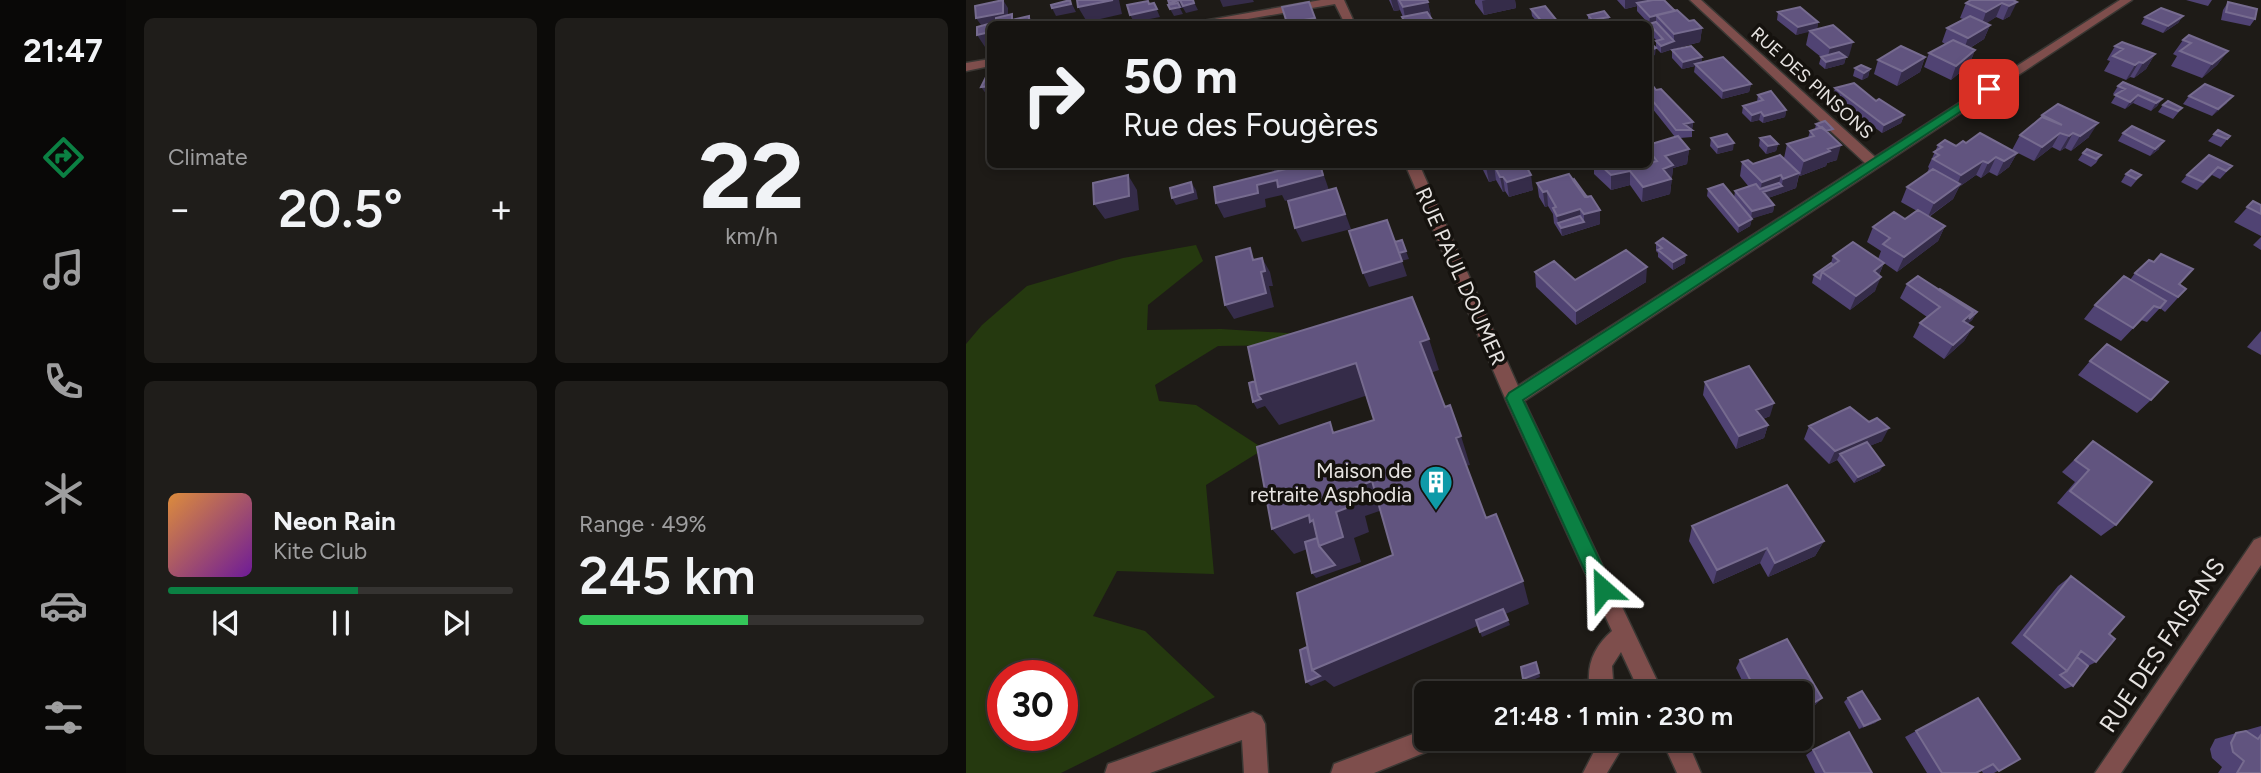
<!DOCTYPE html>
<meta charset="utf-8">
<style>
:root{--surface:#161411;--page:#1f1d1a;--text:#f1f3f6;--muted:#9e9e9f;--line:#353331;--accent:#0b8043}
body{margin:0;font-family:Figtree,sans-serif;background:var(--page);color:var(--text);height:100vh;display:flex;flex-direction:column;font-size:26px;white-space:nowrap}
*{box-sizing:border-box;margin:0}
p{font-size:23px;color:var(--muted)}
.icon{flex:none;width:38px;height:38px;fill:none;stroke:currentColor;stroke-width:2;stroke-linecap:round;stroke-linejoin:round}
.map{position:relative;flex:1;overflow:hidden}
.drawer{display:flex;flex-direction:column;gap:18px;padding:18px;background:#0c0b09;width:840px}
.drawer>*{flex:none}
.hud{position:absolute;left:21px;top:21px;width:665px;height:147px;border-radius:10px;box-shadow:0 4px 10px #0003,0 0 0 2px var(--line);background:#161411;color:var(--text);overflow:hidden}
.speed{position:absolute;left:21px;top:660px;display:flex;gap:14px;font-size:35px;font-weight:700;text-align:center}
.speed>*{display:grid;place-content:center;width:91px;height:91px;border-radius:50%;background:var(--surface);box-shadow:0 4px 10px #0003,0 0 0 2px var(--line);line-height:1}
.speed .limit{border:10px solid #d22;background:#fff;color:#111}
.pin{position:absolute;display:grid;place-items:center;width:60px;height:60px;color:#fff;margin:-30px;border-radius:14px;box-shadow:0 4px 10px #0006}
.me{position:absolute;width:77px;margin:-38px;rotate:335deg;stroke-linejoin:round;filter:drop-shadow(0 0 5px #0008)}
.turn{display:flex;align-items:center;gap:24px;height:147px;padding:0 21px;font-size:32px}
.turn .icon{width:91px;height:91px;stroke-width:2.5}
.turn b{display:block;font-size:49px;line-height:60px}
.big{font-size:52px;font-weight:600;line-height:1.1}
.drawer .widget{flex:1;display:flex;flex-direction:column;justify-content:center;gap:10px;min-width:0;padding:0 24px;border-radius:10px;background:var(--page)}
.drawer .dial{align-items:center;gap:0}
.dial b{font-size:91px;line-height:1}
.song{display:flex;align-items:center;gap:21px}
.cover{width:84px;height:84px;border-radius:10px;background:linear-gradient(135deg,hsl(30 70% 55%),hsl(280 70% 35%))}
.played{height:7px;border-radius:4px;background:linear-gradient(90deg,var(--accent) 55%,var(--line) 55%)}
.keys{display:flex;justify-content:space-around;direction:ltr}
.heat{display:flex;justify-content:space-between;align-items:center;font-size:38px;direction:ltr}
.charge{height:10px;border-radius:5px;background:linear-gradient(90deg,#34c759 49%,var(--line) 0)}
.drawer .tiles{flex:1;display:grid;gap:18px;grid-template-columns:repeat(2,1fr)}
.trip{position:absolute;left:448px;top:681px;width:399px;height:70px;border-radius:10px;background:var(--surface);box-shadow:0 4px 10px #0003,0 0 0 2px var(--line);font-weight:600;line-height:70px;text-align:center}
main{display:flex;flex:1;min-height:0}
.menu{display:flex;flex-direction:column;width:126px;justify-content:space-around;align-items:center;background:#090807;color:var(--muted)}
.menu .icon{width:49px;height:49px}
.menu .selected{color:var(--accent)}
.menu b{font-size:32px;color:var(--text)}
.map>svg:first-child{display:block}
.green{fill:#25390f;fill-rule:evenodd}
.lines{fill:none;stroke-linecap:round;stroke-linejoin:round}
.minor-casing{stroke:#3a3733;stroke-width:3}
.minor{fill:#7e4e4c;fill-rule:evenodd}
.wall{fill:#504373}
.shaded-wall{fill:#352c49}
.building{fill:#61547f;stroke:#766b8f;stroke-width:2}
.route{fill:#0b8043;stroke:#07532c;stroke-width:2}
.labels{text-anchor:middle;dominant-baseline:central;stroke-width:7;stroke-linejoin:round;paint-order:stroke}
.far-street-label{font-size:18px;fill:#e7e4e2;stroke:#15120e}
.street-label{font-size:21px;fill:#e7e4e2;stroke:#15120e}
.poi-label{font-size:21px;fill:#e7e4e2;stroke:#15120e;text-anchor:end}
.near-street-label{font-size:24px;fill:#e7e4e2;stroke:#15120e}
</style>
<main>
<nav class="menu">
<b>21:47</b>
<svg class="icon selected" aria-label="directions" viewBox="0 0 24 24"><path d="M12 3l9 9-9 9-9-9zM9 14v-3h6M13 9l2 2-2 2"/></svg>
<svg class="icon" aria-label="music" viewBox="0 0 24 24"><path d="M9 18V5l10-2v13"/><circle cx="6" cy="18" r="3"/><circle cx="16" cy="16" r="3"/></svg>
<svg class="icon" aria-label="phone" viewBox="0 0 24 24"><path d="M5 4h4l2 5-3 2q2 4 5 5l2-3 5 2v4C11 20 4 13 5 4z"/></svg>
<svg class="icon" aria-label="climate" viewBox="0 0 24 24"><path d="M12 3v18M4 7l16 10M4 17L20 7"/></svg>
<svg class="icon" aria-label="car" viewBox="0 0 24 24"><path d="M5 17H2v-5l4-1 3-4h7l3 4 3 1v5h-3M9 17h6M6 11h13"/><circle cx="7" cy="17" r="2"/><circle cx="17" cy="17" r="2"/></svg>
<svg class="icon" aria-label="filters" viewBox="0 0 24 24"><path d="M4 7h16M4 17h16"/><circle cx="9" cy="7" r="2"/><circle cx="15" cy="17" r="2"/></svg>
</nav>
<section class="drawer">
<div class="tiles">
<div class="widget"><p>Climate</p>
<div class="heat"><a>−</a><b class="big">20.5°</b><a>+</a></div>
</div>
<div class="widget dial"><b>22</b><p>km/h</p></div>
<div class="widget">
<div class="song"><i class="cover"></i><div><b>Neon Rain</b><p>Kite Club</p></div></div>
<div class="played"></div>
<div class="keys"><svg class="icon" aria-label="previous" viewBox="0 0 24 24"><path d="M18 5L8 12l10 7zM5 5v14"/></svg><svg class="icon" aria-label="pause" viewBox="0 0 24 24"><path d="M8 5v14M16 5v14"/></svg><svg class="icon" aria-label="next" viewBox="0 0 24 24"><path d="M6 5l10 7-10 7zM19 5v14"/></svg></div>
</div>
<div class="widget"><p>Range · 49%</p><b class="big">245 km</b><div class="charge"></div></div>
</div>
</section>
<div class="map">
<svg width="1295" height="773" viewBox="0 0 1295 773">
<rect width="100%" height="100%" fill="#1e1b17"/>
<!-- green -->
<path class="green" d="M230,245L237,261L182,305L181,330L255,329L336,334L329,345L252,346L189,385L193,401L230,405L298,449L240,485L248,574L151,571L127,616L179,631L249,697L95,773H0V344L16,325L61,286L157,258ZM37,676H96V735H37Z"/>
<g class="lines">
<defs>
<path id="minor" d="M355,0H378L389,24H379L369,4L253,24H231L237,21Z
M724,0H735L909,157L1154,0H1166L558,401L697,693H674L655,652L646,666L648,693H585L588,685L596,682L623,680C622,660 631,644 646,631L539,398L439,164H453L552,386L899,163Z
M24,59V66L0,71V63Z
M1295,537V565L1155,773H1129L1288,540Z
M287,712L295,716L299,724L302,773H278L276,740L184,773H139L142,764L151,761Z
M460,729V738H479L475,746L408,773H365L368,764Z
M635,738H662L641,773H617Z
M695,738H720L735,773H711Z"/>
</defs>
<!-- minor casing -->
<use href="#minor" class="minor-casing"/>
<!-- minor -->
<use href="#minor" class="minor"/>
</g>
<!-- wall -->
<path class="wall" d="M423,0H461L465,16L464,17L469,24H438L436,17H437L434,10L428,11Z
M509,0H549L550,8L518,15L509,3Z
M651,0H698L709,11L723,21L736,28L734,42L707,49L695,53L690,48V41H691L682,32L683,24L671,11V6L659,9Z
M1047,0L1044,16L1037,20L1030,17L1020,23L1024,25L1018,39L1004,48L1009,50L1003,65L985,80L958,67L963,53L979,44L976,42L981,28L997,19L994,18L1000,3Z
M1220,0H1246L1242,6Z
M1262,2L1289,19L1284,26L1255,20L1257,10Z
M565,9L592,24H573L566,16Z
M812,12L852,22L851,29L883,56L880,57L878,64L859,69L853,64L855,57L840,45L843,31L830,35L811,20Z
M622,15L643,17V24H624L622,22Z
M1217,16L1212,23L1197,33L1175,24L1179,17Z
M1217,40L1262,51L1251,65L1236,78L1205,66L1211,56L1207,54Z
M1149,46L1189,54L1180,69L1168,78L1164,77L1160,80L1138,71L1144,61L1141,60Z
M706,50L736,57L735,63L785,84L783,92L756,99L728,72L729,66L716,69L706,58Z
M959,57L954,72L931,86L908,74L912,60Z
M889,68L904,69L902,77L896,80L887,76Z
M1152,86L1196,99L1191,106L1185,111L1167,103L1159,109L1145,103L1150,95L1147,94Z
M682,87L690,90L727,122L726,130V137L714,138L723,149L721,164L707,168L704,194L676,202L664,185L645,190L628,174V164H682V145L709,137L682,103Z
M869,88L910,101L938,115L935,123L916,133L867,96Z
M792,95L820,110L819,117L797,123L793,120L785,122L776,113L777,106L791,102Z
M1223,96L1261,103L1246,116L1217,104Z
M1197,105L1216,108L1207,119L1192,112Z
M1076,115L1123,137L1105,151L1099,148L1094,151L1086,147L1068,161L1046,150L1054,135L1074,119Z
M850,124L865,136L871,160L861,163L860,166L834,176L833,175L830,188L802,198L808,205L807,212L786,218L784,226L772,233L741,196L742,189L768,198L769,191L783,187L774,176L776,162L787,164L818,158L821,144L842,138L844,131L849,129Z
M1252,130L1264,136L1255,147L1242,141Z
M1157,133L1193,149L1184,156L1152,141Z
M745,138L767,150L751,154L744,146Z
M794,138L812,144L810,151L800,154L793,146Z
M1000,143L1051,153L1043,167L1031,176L1023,172L1015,178L1010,175L993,187L987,199L963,217L979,226L972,241L931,272L918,263L913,275L909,291L884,310L846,283L848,275L865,263L867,256L912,259L915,251L901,242L907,227L939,219L951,211L935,202L941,187L961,173L963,168L962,167L972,145L990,146Z
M1117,153L1135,155L1130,163L1125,167L1112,160Z
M1243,155L1266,166L1254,179L1246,175L1231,190L1215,182L1221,175Z
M516,164H559L567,190L543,197L539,191L537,192L530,180L523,182L517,170Z
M603,174L634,224L596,236L588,223L587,214L582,206L579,207L573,197L571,183Z
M1160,174L1175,175L1165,187L1155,182Z
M1287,201L1295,205V236L1268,222Z
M1295,237V250L1287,245Z
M690,243L719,263L707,270L692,257V253L690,251Z
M569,272L609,280L680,282L610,325L570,287Z
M1169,273L1213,284L1220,289L1199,312L1194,308L1181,322L1175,320L1155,341L1118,319L1129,305L1164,280Z
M941,284L973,290L1011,312L1006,320L1001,324L1007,327L998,341L978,359L947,337L954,323L961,317L934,298Z
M1295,331V355L1281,347Z
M1124,361L1185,400L1171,413L1112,375Z
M739,382L804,416L797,419L802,425L798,438L770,449L737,395Z
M843,426L916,441L903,446L914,471L888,483L871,460L863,464L838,439Z
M1127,441L1150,525L1135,536L1091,503L1109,482L1096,472Z
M726,526L858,541L849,556L802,577L794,563L747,584L723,541Z
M1105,576L1143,634L1130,662L1122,666L1107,686L1099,689L1045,643L1092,586Z
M821,639L856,698L849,705L835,713V693H782L770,668L774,660Z
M882,698L914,719L909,723L893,729L878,702Z
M1295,726V773H1252L1256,767L1246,758L1244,749L1249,739Z
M950,731L1054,759L1028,773H1017L1015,770L1010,773H961L939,737Z
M847,750L906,773H849L840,755Z"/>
<!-- shaded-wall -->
<path class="shaded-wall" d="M37,0L42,8V20L15,25L10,18Z
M104,0L110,12L90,16L86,8Z
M147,0H153L156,14L121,22L112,7Z
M214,0H227L232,10L220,13L217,8H214L217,14L208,16L204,9H206L203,3Z
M254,0H287L288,2L257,7Z
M425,0H431L434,10L428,11Z
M520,0H549L550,8L518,15L516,1Z
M659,0H694L671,3V6L659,9Z
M462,2L465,16L440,22L437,7Z
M1051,2L1044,16L1037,20L1043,6Z
M188,3L194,17L168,22L164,15L186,10Z
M1036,3L1030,17L1015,27L1020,12Z
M63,16L68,24H56Z
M690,16V23L683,24L684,17Z
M1217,16L1212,23L1197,33L1202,26Z
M643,17V24H626V20Z
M349,18L351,24H321V23Z
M852,22L851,30L830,35L832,27Z
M1024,25L1018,39L997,52L1002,38Z
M736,28L734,42L707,49L695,53V46L708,41V34Z
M24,32V49L21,50L11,35Z
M887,42L883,56L880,57L878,64L859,69L864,48Z
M690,48L689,55L682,58V51Z
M1009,50L1003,65L985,80L990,66Z
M1262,51L1251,65L1236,78L1246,64Z
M1189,54L1180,69L1168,78L1177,63Z
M736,57L735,65L729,64V66L716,69L717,62Z
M959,57L954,72L931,86L936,71Z
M1173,62L1164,77L1160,80L1169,65Z
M904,69L902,77L896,80L898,73Z
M785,84L783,92L756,99L757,91Z
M24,86V99L15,87Z
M1172,95L1167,103L1159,109L1164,102Z
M1267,96L1261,103L1246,116L1252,109Z
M1196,99L1191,106L1185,111L1190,103Z
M820,110L819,117L797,123L798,116Z
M795,112L793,120L785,122L786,115Z
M938,115L935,123L916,133L918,125Z
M727,122L726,129L718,124Z
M1132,123L1123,137L1105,151L1114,136Z
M1094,133L1086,147L1068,161L1076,147Z
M1107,133L1099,148L1094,151L1103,136Z
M1198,141L1193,149L1184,156L1189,149Z
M768,143L767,150L751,154L752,147Z
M812,144L810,151L800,154L802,146Z
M875,145L871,160L861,163L860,166L834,176L838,161L862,149Z
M723,149L721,164L707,168L704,194L676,202L677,187L699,156Z
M1051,153L1043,167L1031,176L1038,161Z
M687,156L686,171H664V185L645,190V175L655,165L682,164V158Z
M1030,157L1023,172L1015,178L1022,163Z
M1017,161L1010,175L993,187L987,199L962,217L968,203L990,188L995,175Z
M324,164H338L310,176L307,169Z
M354,164L363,190L319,201L316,195L299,199L300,207L258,218L250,203L291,185Z
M528,165L530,180L523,182L520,167Z
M833,173L830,188L814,194L817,179Z
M162,175L171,190L173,210L139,219L128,204Z
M565,175L567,190L543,197L541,182Z
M815,175L812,187L816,186L814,194L796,200L793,197L796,182Z
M534,177H537L539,191L537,192Z
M225,182L230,190L232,199L210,205L206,198Z
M370,188L385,229L336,242L329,228Z
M581,191L582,206L579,207L577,192Z
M808,205L807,212L785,219L786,211Z
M614,209L615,223L618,222V229L596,236L595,228L592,223L591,216Z
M634,210V224L618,229V214Z
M786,219L784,226L772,233L773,226Z
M979,226L972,241L931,272L938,257Z
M440,251L443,259L435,261L433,253Z
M720,255L719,263L707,270V262Z
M296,258L304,272L307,286H303L308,307L268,319L259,305L295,272Z
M436,261L441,276L403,287L397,273Z
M918,263L912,277L908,271Z
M681,267L680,282L610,325V311Z
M915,277L909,291L884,310L890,296Z
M1007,312H1011L1006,320L988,335L997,321Z
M1007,327L998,341L978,359L987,345Z
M463,339L473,370L464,373L454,342Z
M390,363L405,394L313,425L299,406L291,409L287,402L292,395Z
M808,403L804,416L786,423L790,410Z
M802,425L798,438L770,449L773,436Z
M923,428L916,441L877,457L874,454L871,460L863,464L869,451Z
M495,436L504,465L499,466L490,438Z
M918,465L914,471L888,483L892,477Z
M406,481L422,508L399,516L403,532L388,538L395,562L350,578L346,573L353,546L360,542L328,554L306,529L343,515L370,512L382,490Z
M858,541L849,556L802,577L809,563Z
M801,548L794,563L747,584L751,570Z
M557,581L563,604L368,687L359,680L345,686L340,682L346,670Z
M542,620L544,625L516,637L514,632Z
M573,673L574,677L559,683L557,679Z
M856,698L849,705L835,713V710Z
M914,719L909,723L893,729L898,726Z"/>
<!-- building -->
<path class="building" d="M37,0V13L10,18L9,6Z
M104,0L105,4L86,8L85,5Z
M111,0H147L112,7Z
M202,0H227L228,3L217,6L214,0L203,3Z
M433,0H461L462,2L437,7Z
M687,0H698L709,11L684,17L671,3Z
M1005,0H1047L1051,2L1043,6L1036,3L1020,12L1000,3Z
M182,1L183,4L188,3L191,9L164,15L161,5Z
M343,2L349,18L321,23L316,7Z
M1262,2L1291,9L1289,19L1260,12Z
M212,3L214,7L204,9L202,5Z
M579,6L592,22L584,23L585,24H578L565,9Z
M834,7L852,22L832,27L812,12Z
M1195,8L1217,16L1202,26L1179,17Z
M711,10L723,21L728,20L736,28L708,34L690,15Z
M638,11L643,17L626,20L622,15Z
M461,12L469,24H440L436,17Z
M46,14V20L63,16V23L56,24H24V32L11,35V27L30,22V18Z
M1004,16L1024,25L1002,38L981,28Z
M690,22L708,41L695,46L690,41L697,39L683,24Z
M867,25L887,42L864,48L844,31Z
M1223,35L1262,51L1246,64L1214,51L1225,43L1217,40Z
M987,40L1009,50L990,66L963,53Z
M682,42H683L690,48L682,51Z
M1156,42L1189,54L1177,63L1173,62L1169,65L1147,56L1157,49L1149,46Z
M725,46L736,57L717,62L706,50Z
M935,46L959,57L936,71L912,60Z
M873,52L880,57L860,62L855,57Z
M757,57L785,84L757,91L729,64Z
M895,65L904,69L898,73L889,68Z
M24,69V86L15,87Z
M1157,82L1196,99L1190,103L1172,95L1164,102L1149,95L1159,89L1152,86Z
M888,83L910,101L913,99L938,115L918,125L869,88Z
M1239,84L1267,96L1252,109L1223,96Z
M687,86L690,90L695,89L727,122L718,124L726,130H710L682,95V87Z
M805,91L820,110L798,116L795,112L786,115L777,106L797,100L792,95Z
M1202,101L1216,108L1212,111L1197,105Z
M1092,104L1132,123L1114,136L1107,133L1103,136L1094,133L1076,147L1054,135L1076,117L1096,125L1076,115Z
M859,121L867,129L860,131L850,124Z
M1166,126L1198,141L1189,149L1157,133Z
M856,127L875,145L862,149L864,151L838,161L821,144L848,136L844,131Z
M1252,130L1264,136L1261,139L1248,134Z
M1014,133L1051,153L1038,161L1030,157L1022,163L1017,161L995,175L967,159L973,155L968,152L976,147L972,145L979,140L990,146L997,141L1000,143Z
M761,134L768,143L752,147L745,138Z
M712,136L723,149L699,156L707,165L697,169L705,179L677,187L664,171L645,175L633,164H658L655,165L657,168L668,164H682V163L691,161L687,156L682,158V145Z
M804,136L812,144L802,146L794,138Z
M1121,149L1135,155L1130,159L1117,153Z
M814,155L833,173L817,179L815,175L796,182L776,162L782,160L787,164Z
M1243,155L1266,166L1260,171L1252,167L1237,182L1221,175Z
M306,164H324L307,169Z
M340,164H354L357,175L312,187L311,180L291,185L292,193L250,203L248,187Z
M519,164H559L565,175L541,182L537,177H534L528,165L520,167Z
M967,169L994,184L968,203L941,187Z
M1165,170L1175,175L1170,179L1160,174Z
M603,174L619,197L625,196L634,210L618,214L614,209L591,216L587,208L590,207L581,191L577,192L571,183Z
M162,175L163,196L128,204L127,183Z
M608,179L621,197H619L607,180Z
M225,182L227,192L206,198L204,188Z
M813,183L816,186L797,192L808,205L786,211L769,191L790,184L794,189Z
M757,184L786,219L773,226L742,189Z
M370,188L379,214L329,228L322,201Z
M1287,201L1295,205V214L1281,207Z
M952,210L979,226L938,257L917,244L924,238L907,227L928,212L939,219Z
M614,216L618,222L595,228L592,223Z
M421,220L436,261L397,273L383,231Z
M697,238L720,255L707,262L692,250L696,248L690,243Z
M436,240L440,251L433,253L429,242Z
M887,242L918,263L908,271L915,277L890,296L856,272L873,261L867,256Z
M284,248L287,260L296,258L299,271L295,272L300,293L259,305L250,257Z
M660,250L681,267L610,311L569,272L588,261L609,280Z
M1195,254L1227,269L1213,284L1220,289L1212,297L1169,273L1183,260L1188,262Z
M865,263L867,265L856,272L854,279L848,275Z
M952,276L1007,312L997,321L1007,327L987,345L954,323L974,307L941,284Z
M1158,276L1200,301L1194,308L1188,306L1167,328L1129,305Z
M974,289L1011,312L1003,319L1007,312L973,290Z
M446,297L463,339L454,342L479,407L484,405L495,436L490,438L520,518L530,514L557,581L346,670L331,593L427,555L406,481L382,490L386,506L370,512L377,537L353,546L347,520L344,522L343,515L306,529L291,447L364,422L367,433L408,420L390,363L292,395L282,347Z
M1141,344L1202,382L1185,400L1124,361Z
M783,366L808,403L790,410L802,425L773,436L739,382Z
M289,381L292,395L295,399L287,402L283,383Z
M884,407L903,422L911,418L923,428L869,451L843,426Z
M1127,441L1186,482L1150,525L1104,491L1123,470L1109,460Z
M901,442L918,465L892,477L874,454Z
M821,485L858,541L809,563L801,548L751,570L726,526Z
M351,538L353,546L369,565L346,573L339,542Z
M1105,576L1158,617L1143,634L1149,639L1130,662L1115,651L1101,671L1058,635Z
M537,609L542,620L514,632L510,620Z
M821,639L856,698L835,710V693H797L795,689L790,691L774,660Z
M341,647L346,670L354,676L340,682L334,650Z
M1111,657L1122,666L1107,686L1094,675L1101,671Z
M570,662L573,673L557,679L555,667Z
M896,691L914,719L898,726L882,698Z
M1012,698L1054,759L1033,771L1027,764L1010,773H976L950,731Z
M1280,731L1292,739L1295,735V773H1271L1278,761L1267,752L1265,743L1270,733Z
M883,732L906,773H859L847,750Z"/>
<!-- route -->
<path class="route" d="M1019,87L1029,89L557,400L647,589L644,595L637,598L630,595L540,398L543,393Z"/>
<!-- icons -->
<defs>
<symbol id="building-pin" viewBox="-11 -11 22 30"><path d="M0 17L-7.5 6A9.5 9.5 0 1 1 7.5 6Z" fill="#0f9aa8" stroke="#15120e"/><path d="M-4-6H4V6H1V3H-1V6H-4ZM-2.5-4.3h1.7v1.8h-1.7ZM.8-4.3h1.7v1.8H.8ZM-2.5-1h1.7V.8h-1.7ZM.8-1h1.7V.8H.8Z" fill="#fff"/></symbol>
</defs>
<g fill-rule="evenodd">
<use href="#building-pin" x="451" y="463" width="38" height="52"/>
</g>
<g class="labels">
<!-- far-street labels -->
<g class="far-street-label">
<text transform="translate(846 83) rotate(42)">RUE DES PINSONS</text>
</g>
<!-- street labels -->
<g class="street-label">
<text transform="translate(495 276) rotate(66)">RUE PAUL DOUMER</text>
</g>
<!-- poi labels -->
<g class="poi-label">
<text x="446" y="470">Maison de<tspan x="446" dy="24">retraite Asphodia</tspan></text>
</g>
<!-- near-street labels -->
<g class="near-street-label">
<text transform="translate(1196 645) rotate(-56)">RUE DES FAISANS</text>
</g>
</g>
</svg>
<div class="speed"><div class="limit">30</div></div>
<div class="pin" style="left:1023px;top:89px;background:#d93025"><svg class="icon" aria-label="arrive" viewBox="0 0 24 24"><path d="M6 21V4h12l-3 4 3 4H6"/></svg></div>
<svg class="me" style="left:637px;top:589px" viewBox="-20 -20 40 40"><path d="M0-17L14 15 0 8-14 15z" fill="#0b8043" stroke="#fff" stroke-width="4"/></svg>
<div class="trip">21:48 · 1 min · 230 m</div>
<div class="hud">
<div class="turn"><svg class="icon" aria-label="right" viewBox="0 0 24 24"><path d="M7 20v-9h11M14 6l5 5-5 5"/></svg><div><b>50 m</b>Rue des Fougères</div></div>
</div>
</div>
</main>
